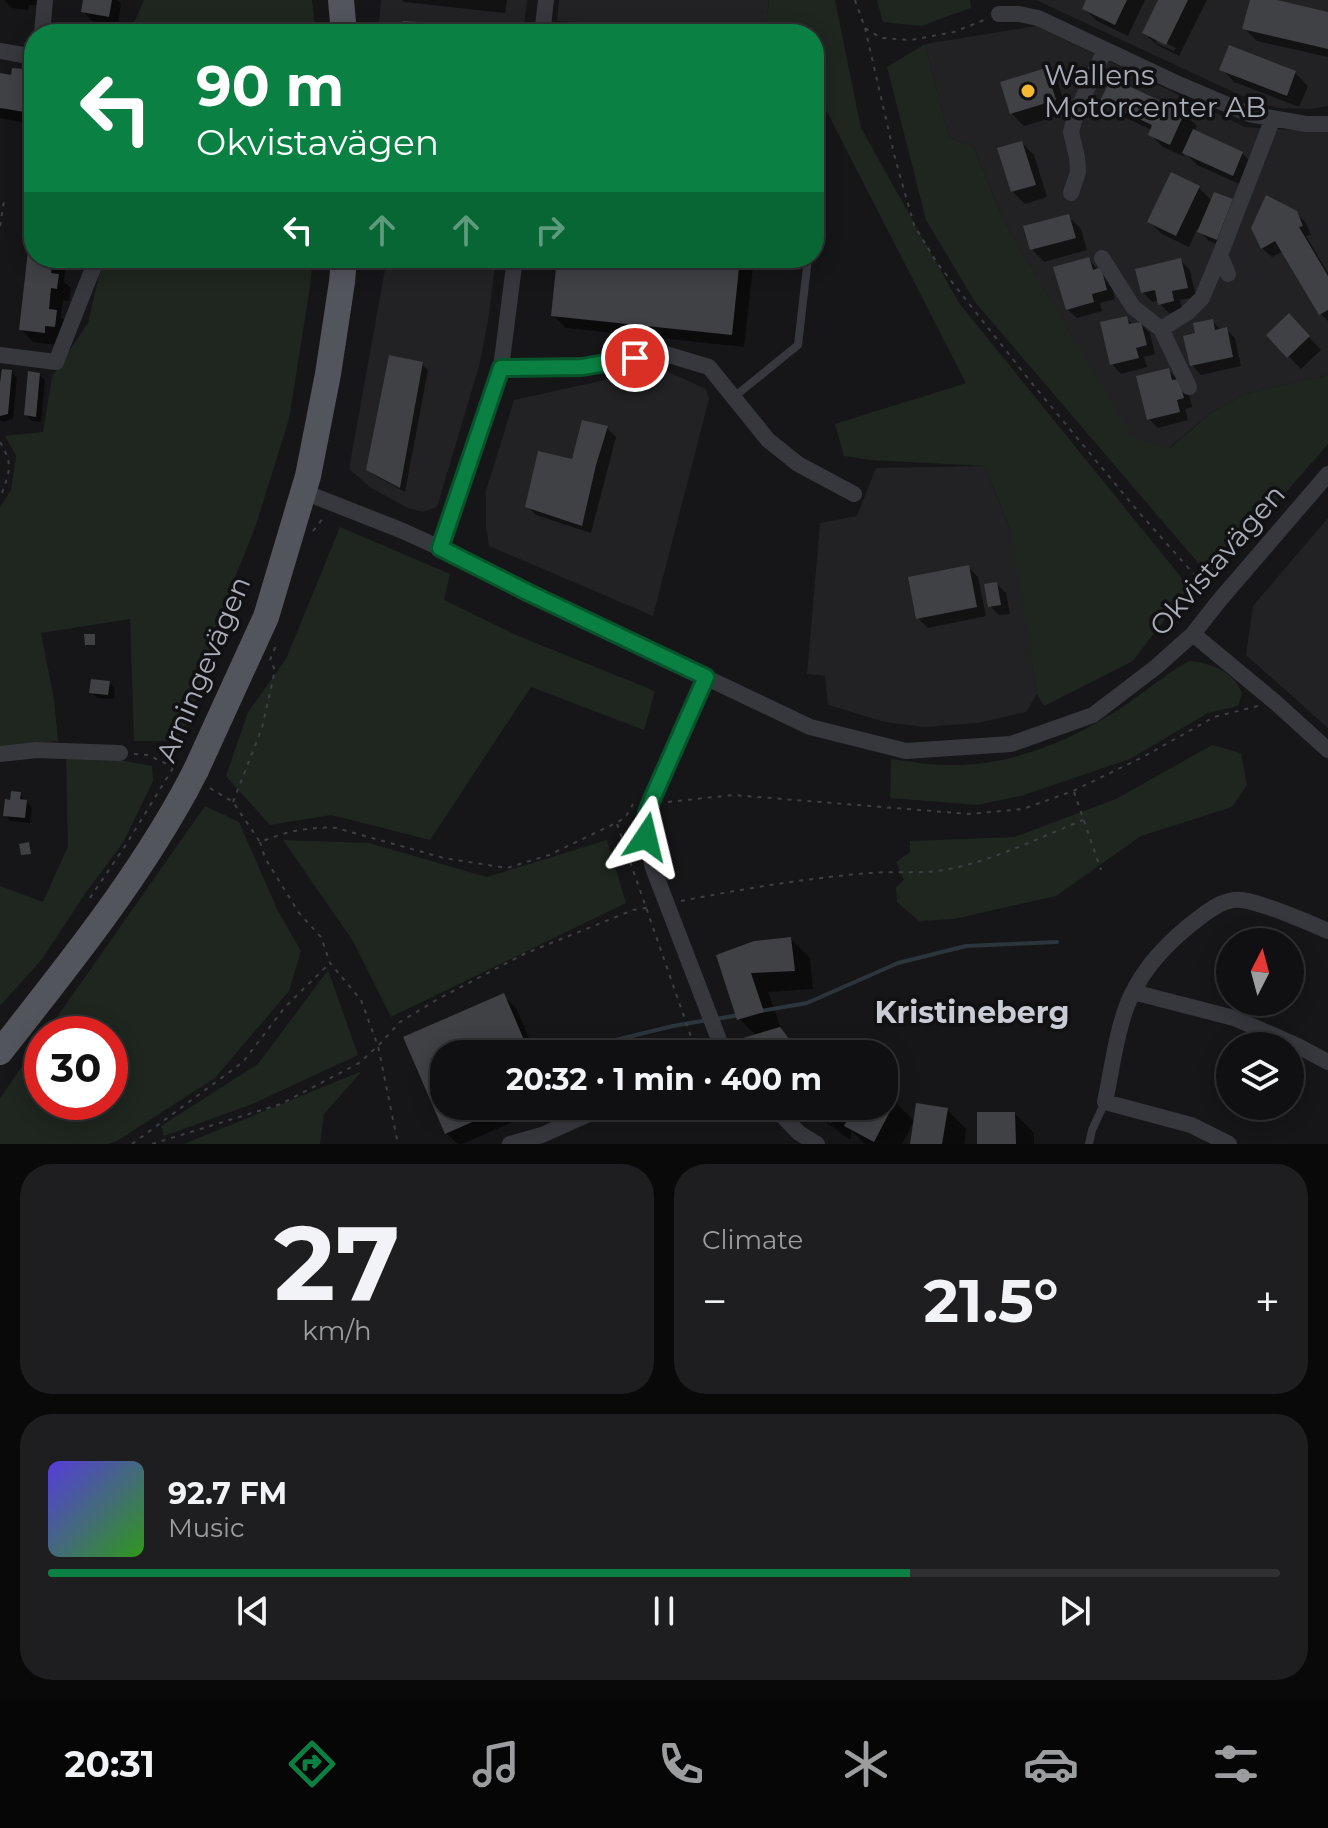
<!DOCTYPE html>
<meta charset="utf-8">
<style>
:root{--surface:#101012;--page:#1e1e20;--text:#f1f3f6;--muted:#9c9d9f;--line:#303032;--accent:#0b8043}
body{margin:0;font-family:Montserrat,sans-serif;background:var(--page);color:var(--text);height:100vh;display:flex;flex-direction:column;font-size:30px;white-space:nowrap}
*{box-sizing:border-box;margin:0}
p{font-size:26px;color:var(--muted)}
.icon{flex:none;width:44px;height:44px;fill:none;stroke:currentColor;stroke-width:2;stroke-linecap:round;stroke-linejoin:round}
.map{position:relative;height:1144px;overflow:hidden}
.drawer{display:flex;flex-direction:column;gap:20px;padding:20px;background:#09090a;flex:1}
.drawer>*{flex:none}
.banner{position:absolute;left:24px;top:24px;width:800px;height:244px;border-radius:32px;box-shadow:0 4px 20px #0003,0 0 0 2px var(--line);background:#0b8043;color:#fff;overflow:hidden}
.needle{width:52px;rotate:6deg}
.tools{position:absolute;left:1216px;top:928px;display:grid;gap:16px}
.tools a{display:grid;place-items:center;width:88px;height:88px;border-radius:50%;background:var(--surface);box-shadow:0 4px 20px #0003,0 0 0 2px var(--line);font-size:40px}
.speed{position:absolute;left:24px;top:1016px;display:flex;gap:16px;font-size:40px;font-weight:700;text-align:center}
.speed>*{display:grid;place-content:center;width:104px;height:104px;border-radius:50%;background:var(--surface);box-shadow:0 4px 20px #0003,0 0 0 2px var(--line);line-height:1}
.speed .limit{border:12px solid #d22;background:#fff;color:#111}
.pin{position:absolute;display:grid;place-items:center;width:68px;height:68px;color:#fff;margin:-34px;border:4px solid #fff;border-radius:50%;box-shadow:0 2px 8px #0007}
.me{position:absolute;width:88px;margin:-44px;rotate:10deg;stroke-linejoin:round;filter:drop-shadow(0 0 6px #0008)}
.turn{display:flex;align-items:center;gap:28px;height:168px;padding:0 40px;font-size:36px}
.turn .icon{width:104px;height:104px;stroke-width:2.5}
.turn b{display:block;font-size:56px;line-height:68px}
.lanes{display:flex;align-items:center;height:76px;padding:0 40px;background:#0003;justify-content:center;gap:40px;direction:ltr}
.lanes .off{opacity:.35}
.big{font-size:60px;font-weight:700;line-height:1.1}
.drawer .tile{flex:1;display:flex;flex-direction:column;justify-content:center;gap:12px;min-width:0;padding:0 28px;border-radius:32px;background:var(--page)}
.drawer .dial{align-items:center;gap:0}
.dial b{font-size:104px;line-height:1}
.song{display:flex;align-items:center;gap:24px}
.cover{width:96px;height:96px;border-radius:12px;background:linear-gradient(135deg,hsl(250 70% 55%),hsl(110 70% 35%))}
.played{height:8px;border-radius:4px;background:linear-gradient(90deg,var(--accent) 70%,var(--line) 70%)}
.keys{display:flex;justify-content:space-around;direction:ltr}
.heat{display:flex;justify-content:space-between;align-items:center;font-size:44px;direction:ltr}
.drawer .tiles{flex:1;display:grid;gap:20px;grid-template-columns:1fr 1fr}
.tile:last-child{grid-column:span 2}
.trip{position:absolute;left:430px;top:1040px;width:468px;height:80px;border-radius:32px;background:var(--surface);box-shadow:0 4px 20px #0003,0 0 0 2px var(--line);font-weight:700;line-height:80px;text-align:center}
.tabs{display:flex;height:128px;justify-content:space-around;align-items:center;background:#060607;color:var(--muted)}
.tabs .icon{width:56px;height:56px}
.tabs .active{color:var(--accent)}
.tabs b{font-size:36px;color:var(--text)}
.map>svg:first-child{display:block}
.built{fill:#222225}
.green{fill:#1e261f}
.shadow{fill:#0007;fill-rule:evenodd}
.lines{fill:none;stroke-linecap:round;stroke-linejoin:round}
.stream{stroke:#2c353c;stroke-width:4}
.building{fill:#404145}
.path{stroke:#3d3f44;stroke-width:2;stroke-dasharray:4 6;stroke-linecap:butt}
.service{stroke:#37383d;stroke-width:8}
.minor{stroke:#37383d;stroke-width:16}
.primary{stroke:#53555c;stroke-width:26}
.primary-bridge{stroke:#53555c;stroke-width:26}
.route-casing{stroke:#07532c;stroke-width:20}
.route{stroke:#0b8043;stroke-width:14}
.poi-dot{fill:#f3b933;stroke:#111113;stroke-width:3}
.labels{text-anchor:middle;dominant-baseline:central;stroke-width:7;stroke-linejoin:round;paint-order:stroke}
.poi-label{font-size:28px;fill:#a8adb8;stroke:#111113;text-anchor:start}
.street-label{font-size:28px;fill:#a8adb8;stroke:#111113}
.neighbourhood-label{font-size:30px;font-weight:bold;fill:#c9ccd4;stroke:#111113}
</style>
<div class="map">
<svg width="1328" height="1144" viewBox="0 0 1328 1144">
<rect width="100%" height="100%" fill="#161618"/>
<!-- built -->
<path class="built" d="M381,0H527L523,34H378Z
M559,0H769L765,30L557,21Z
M1036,0H1328V106L1310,109L1277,108L1242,96Z
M1036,26L1245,127L1328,132V375L1245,394L1212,412L1169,448L1131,437L1004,222L973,146L949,138L925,44Z
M387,258H496L489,314L480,363L437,507L423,512L408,508L371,488L349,469Z
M660,368L706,389L709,399L653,616L489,546L486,526V491L514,400Z
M985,466L1011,532L1037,694L1026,712L978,723L924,727L885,722L828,705L825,676L807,674L820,523L857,516L876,468Z
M1328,518V728L1246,655L1253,606Z"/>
<!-- green -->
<path class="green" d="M144,0H312L316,34H129Z
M769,0H835L861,128L959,303L1189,587L1133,661L1044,706L1037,694L1010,529L985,466L871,460L844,456L835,424L966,383L827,112L814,94V34H768L765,30Z
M877,0H970L971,8L921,26L883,22Z
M925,44L949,138L973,146L1004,222L1132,437L1170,448L1212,412L1245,394L1328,375V444L1211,578L975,302L926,220L887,67Z
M103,258H313L310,287L289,419L255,528L231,587L210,666L178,741H134L130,619L41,633L54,699L58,741L0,746V507L11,490L16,456L5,436L43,432L52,377L88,323Z
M340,527L450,574L444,600L516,635L655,691L644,730L531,687L430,840L331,815L270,825L226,776L248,712L286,659Z
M1189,661C1211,663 1233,671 1242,693L1238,706L1208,713L1130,759L1021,796L977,805L890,798L891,759C909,761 928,765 946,765C1010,767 1071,741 1124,706C1146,691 1166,674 1189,661Z
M1212,745L1241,753L1247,785L1232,807L1141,836L1056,896L954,919L919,921L897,902L896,887L904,880L896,862L910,852V841L1015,837L1116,799Z
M66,758L119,760L152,766L153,781L123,843L87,891L42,959L0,1006V886L43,902L68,846Z
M205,806L239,822L278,911L301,951L289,991L215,1078L117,1141L108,1144H0V1098L42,1038V1102H110V1034H45Z
M283,840L369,843L487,877L607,840L626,903L391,1017L353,941Z
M328,970L358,1055L250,1105L164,1136L161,1126L258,1064Z
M362,1071L324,1114L320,1144H184Z"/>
<!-- shadow -->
<path class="shadow" d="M4,0H42L41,6L29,5L28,10L12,8Z
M85,0H117L121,4L118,25L92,21L83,11Z
M402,0H507L505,13L404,2Z
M1089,0H1145L1128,36L1097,21L1084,9Z
M1161,0H1207L1179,56L1157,45L1144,33ZM1156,38L1176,48L1174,51L1156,43Z
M1252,0H1269L1328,14V57L1257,41L1245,29Z
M1222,69L1295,73L1308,86L1299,107L1234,82Z
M1046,70L1058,83L1067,113L1024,126L1011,113Z
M23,71L34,80V124L0,118V75L12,77Z
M1112,81L1184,114L1197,126L1194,132L1242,153L1255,166L1246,187L1197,165L1185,153L1183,156L1163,147L1150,134L1152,130L1115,113L1103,101Z
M1022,143L1034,155L1047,197L1025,204L1012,191Z
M1198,187L1212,201L1215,194L1232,201L1241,210L1226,248L1209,241L1197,229L1189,247L1162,234L1150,222Z
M1296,213L1306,223L1311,235L1306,236L1328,273V321L1321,314L1283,251L1272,257L1262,248Z
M1068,216L1081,229L1087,250L1044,262L1032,249Z
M34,226V258H73L71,267L66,266L64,282L71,288L69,301L63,300L61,317L68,324L57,345L33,342L21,329Z
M559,258H754L744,347L566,328L553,315Z
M1088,259L1098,270L1110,279L1115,299L1100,303L1102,311L1077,318L1067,309Z
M1181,261L1190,270L1196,297L1180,300L1182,310L1169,313L1160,304L1159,300L1152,302L1143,292Z
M1289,316L1321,350L1301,369L1268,335Z
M1126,318L1134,325L1140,324L1150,333L1155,354L1144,357L1147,367L1121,374L1112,364Z
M1212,321L1221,330L1226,329L1235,338L1241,366L1201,375L1192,365L1198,335Z
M422,364L428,370L405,492L374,475L368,469Z
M1169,371L1188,390L1192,407L1185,409L1188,420L1158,428L1148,418Z
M12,372L17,378L13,419L3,422L0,420V397Z
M40,375L45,380L41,422L32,421L26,415Z
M607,428L616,437L591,533L536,515L527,506Z
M969,568L978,577L986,616L928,628L918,618Z
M997,584L1006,593L1010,614L999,615L990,606Z
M109,682L115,688L114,699L97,698L92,692Z
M20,794L32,808L30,823L11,821L5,815L12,802Z
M791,939L810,958L813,989L768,992L782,1031L803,1054H759L757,1036L739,1019L718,956Z
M504,996L516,1008L536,1054H444V1106H550L462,1144H458L446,1133L406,1038Z
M884,1096L895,1102L914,1121L902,1144H865L852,1131L850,1140L804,1106H884Z
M947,1110L966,1129L964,1144H912Z
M1015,1114L1034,1133V1144H979Z"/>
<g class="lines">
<!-- stream -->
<path class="stream" d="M760,1011L807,1003L898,963L966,946L1057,942
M716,1019L739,1015
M558,1054L673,1026L708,1020"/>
</g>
<!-- building -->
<path class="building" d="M83,0H112L109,17L81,12Z
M1086,0H1127L1115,25L1082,9Z
M1158,0H1188L1166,45L1142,33Z
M1250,0H1277L1328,12V49L1242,29Z
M403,21L489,26V34H402Z
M1229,45L1296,71L1287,96L1219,70Z
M12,68L24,69L23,76L34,78V123L30,122L31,113L0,108V73L11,75Z
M1046,68L1056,100L1010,114L1000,82Z
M1111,78L1185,112L1170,145L1148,135L1152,125L1100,101Z
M1193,129L1243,152L1233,176L1182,153Z
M1022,141L1036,185L1011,192L997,148Z
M1171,172L1200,186L1176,236L1147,222Z
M1214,192L1233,199L1217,240L1197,232Z
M1266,195L1297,211L1303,226L1299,227L1328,276V310L1319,315L1275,241L1261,249L1251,228Z
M1069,214L1076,238L1030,250L1023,226Z
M31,224H34V258H53L51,273L59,274L57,289L51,288L49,309L57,310L55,327L45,326V333L19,330Z
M1089,257L1093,270L1101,267L1107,290L1092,294L1094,302L1066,310L1053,267Z
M557,258H740L732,335L551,316Z
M1181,258L1188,288L1172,291L1174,301L1158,305L1155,290L1141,293L1135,269Z
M1289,313L1310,336L1287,358L1266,335Z
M1127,316L1129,324L1141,322L1147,345L1136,348L1139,358L1110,365L1100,322Z
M1213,319L1215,330L1227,327L1233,357L1190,366L1183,336L1195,333L1193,323Z
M389,355L423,362L400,488L366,470Z
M1169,368L1172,380L1179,379L1184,398L1177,400L1180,412L1147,420L1136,376Z
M2,369L12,370L8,414L0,416V383Z
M28,371L40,373L36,417L24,415Z
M582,420L608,426L596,465L582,526L525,507L538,451L572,459Z
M969,565L977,607L916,619L908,577Z
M997,582L1001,605L988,607L984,584Z
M84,634H95V645H85Z
M91,679L110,681L108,695L89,693Z
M11,791L21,792L20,799L27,800L25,818L3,816L5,799L10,800Z
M29,842L31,854L21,855L19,844Z
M791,937L795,971L751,973L764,1012L737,1020L716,955L754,941Z
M504,993L530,1054H444V1106H509L445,1134L403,1037Z
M780,1027L801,1054H756L743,1038Z
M884,1094L896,1100L874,1142L844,1126L854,1106H884Z
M916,1103L948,1108L942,1144H910Z
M807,1106H835L831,1123Z
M977,1112H1015L1016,1144H977Z"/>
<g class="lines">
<!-- path -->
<path class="path" d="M855,0L865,28L881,38L911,40L954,32L984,20
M865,28L895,158L914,225L937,263L1030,381L1136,509L1207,589
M0,226L4,201
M0,442C13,464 10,470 2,493
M313,531L324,517
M134,754L148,755L173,767
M210,788L233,802L260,842C285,832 309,826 336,828L444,858L507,868L549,855L616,823L625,818L633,804
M1074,792L1101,870
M233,802L262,728L275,670L270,660L277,643
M668,802L733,795L969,814L1023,809L1073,791L1143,757L1214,717L1258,706
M617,824L697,1054
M260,842L265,858L299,913L321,937L330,963L361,1000L378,1046L398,1144
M90,898L127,843L173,768
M681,901C743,889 806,878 870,873C894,871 920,874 944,870C990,862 1039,838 1083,820
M749,1106L760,1115
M132,1144L243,1062L285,1007L330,963
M152,1144L281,1104L359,1063L378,1046L400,1022L438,999L524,954L633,910L651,907"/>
<!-- service -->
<path class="service" d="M814,212L819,172
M734,397L798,345L808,258
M1089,1144L1092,1130L1105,1102"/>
<!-- minor -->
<path class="minor" d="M999,14H1019L1038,18L1174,82L1249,114L1306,124H1328
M42,34L45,0
M542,34L546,0
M0,51L34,57
M1071,193L1078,172L1077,157L1071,132L1076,113L1105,50
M1102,258L1133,307L1161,329L1187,313L1202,298L1220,255
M1228,274L1220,255L1273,118
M1161,329L1189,387
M0,355L56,362L97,258
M501,368L582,367L662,353L709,367L768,440L798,464L854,494
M304,492L403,531L440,548L529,593L810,727L906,751L1011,744L1093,715L1156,667L1193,634L1218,602L1328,474
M440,548L501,368L515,258
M1193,634L1275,702L1328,750
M706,677L653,797L647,812L645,827L646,837L653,868L721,1045L727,1054
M0,754L36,750L120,753
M1133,992L1234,1018L1298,1046L1328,1062
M773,1106L799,1133L817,1144
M510,1144L542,1135L607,1106
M1229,1144L1191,1125L1105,1102C1112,1069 1117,1026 1131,996C1146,964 1171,939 1199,918C1211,909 1225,898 1242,900C1263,903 1308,922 1328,931"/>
<!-- primary -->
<path class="primary" d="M341,0L344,34
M196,770L266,617L308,476L328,374L342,282L344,258
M0,1052C66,968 134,884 185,791"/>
<!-- primary-bridge -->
<path class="primary-bridge" d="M185,791L196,770"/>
</g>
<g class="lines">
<defs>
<path id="route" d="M635,358L582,367L501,368L440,548L529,593L706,677L653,797L647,812L646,837"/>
</defs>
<!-- route casing -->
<use href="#route" class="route-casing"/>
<!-- route -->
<use href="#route" class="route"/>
</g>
<!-- markers -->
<circle class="poi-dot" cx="1028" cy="91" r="8"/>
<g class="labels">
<!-- poi labels -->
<g class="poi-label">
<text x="1044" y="75">Wallens<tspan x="1044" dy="32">Motorcenter AB</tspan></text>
</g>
<!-- street labels -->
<g class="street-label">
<text transform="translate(1217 560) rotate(-49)">Okvistavägen</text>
<text transform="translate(203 669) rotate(-67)">Arningevägen</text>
</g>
<!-- neighbourhood labels -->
<g class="neighbourhood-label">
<text x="972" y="1012">Kristineberg</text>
</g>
</g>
</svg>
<div class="tools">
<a><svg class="needle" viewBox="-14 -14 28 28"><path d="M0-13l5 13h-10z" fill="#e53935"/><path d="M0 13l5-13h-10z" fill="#9c9d9f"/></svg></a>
<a><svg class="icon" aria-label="layers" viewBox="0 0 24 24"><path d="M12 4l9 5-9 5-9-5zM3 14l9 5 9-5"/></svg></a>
</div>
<div class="speed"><div class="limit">30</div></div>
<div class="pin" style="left:635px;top:358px;background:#d93025"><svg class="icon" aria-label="arrive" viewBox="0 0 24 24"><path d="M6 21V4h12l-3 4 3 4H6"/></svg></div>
<svg class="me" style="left:646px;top:837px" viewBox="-20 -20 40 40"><path d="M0-17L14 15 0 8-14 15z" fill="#0b8043" stroke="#fff" stroke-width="4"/></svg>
<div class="trip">20:32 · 1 min · 400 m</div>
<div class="banner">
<div class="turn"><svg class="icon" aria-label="left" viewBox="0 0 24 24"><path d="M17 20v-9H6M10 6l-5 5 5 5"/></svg><div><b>90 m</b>Okvistavägen</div></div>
<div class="lanes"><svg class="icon" aria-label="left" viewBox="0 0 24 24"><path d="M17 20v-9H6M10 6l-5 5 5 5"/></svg><svg class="icon off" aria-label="ahead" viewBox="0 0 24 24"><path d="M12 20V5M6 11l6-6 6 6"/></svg><svg class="icon off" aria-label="ahead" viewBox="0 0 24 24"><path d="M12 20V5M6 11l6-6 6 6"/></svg><svg class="icon off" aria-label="right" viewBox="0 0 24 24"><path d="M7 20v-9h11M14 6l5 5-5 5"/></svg></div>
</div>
</div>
<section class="drawer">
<div class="tiles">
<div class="tile dial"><b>27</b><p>km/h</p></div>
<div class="tile"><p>Climate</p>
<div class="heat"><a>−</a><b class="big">21.5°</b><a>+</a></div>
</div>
<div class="tile">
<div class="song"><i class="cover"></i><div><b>92.7 FM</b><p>Music</p></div></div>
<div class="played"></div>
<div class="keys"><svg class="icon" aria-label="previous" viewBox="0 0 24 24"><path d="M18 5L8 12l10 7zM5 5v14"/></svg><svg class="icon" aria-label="pause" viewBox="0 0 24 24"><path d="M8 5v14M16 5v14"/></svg><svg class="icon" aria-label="next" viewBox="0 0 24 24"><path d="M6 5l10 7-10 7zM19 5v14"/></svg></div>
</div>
</div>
</section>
<nav class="tabs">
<b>20:31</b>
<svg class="icon active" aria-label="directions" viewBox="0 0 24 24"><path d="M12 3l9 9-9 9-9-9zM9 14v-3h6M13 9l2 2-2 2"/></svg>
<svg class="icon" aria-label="music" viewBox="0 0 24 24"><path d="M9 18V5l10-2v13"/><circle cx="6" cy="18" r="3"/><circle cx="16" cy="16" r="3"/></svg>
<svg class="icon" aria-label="phone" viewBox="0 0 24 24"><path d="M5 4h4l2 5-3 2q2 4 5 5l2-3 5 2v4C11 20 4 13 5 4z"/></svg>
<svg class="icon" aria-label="climate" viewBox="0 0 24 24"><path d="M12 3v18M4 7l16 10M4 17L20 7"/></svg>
<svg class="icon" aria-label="car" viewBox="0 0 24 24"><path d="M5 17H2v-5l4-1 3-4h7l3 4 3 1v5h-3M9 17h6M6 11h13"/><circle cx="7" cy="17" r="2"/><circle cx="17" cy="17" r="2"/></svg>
<svg class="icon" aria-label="filters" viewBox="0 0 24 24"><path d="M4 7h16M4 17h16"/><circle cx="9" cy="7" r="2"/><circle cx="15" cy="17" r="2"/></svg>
</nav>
